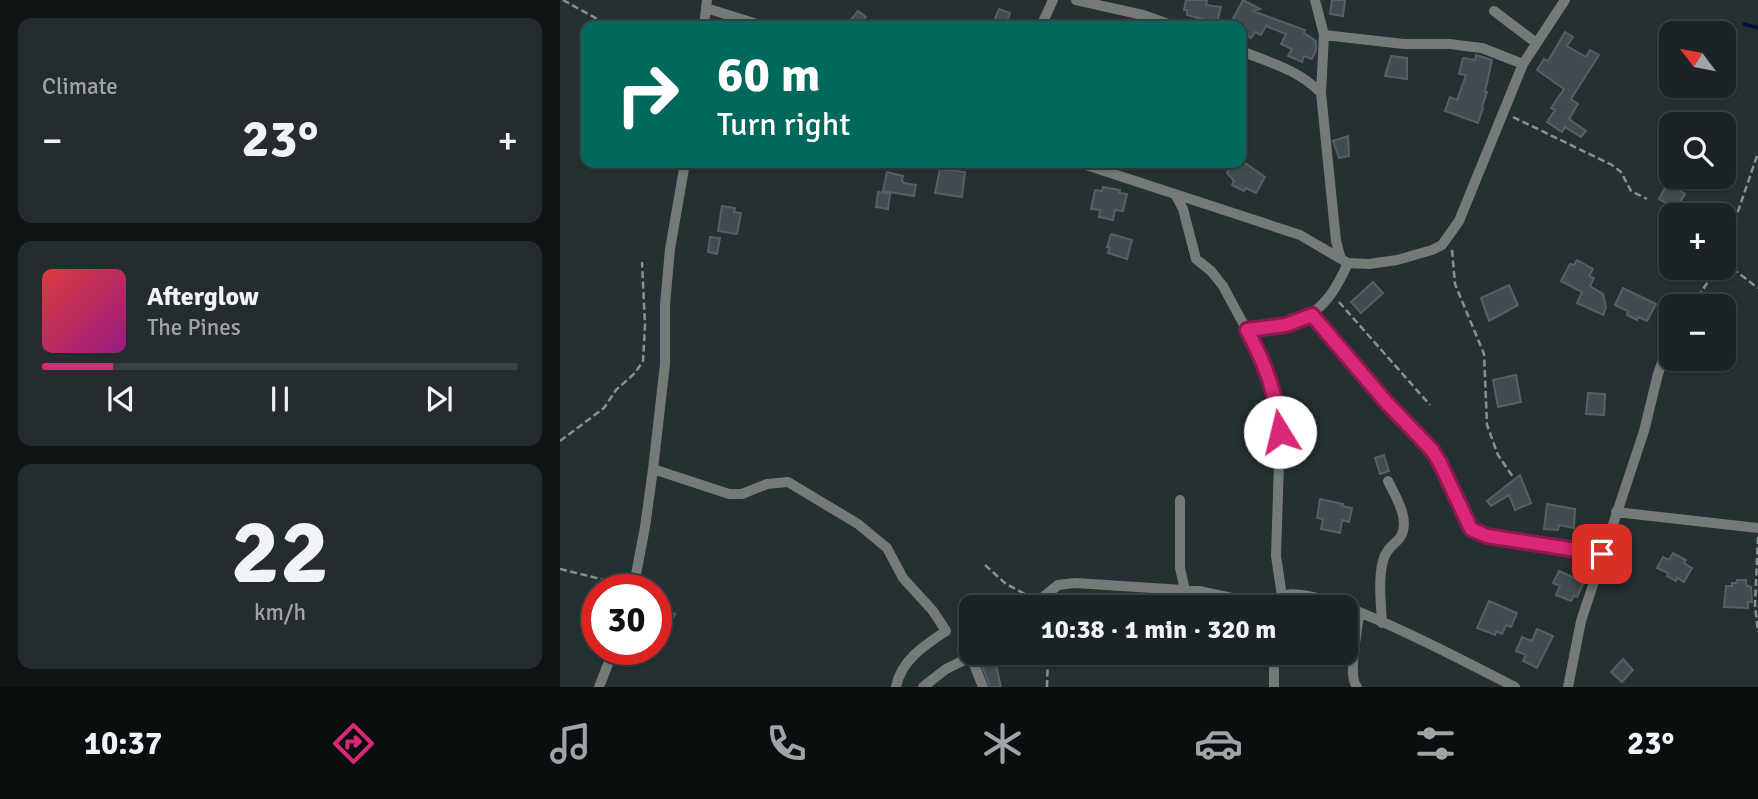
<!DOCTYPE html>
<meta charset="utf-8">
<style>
:root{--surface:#1b2425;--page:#242c2d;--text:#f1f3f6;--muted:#a0a4a7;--line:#394142;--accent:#db2777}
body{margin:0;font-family:Signika,sans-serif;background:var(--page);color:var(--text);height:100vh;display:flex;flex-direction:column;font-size:26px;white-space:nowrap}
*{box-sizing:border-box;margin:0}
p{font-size:23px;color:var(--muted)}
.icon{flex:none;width:38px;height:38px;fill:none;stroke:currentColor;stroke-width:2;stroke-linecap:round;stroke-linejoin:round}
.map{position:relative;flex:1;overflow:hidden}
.details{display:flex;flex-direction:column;gap:18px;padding:18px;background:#0f1414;width:560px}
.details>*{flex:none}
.top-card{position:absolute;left:21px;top:21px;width:665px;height:147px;border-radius:14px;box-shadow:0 2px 5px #0004,0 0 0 2px var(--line);background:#00695c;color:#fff;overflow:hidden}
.needle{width:46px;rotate:302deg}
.controls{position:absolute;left:1099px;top:21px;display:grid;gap:14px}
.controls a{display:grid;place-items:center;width:77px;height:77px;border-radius:14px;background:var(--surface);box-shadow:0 2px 5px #0004,0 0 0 2px var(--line);font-size:35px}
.speed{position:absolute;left:21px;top:574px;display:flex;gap:14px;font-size:35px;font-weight:700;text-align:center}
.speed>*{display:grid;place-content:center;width:91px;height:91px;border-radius:50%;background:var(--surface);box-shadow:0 2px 5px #0004,0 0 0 2px var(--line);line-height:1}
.speed .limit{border:10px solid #d22;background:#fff;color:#111}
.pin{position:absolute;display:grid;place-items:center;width:60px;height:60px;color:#fff;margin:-30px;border-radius:14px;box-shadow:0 4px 10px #0006}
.me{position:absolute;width:77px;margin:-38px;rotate:351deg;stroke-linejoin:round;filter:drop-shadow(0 0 5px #0008)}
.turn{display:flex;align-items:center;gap:24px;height:147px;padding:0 21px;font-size:32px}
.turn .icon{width:91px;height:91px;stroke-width:2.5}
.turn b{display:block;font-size:49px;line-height:60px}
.big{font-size:52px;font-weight:800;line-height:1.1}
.details .widget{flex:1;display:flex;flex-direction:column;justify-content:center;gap:10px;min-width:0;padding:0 24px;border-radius:14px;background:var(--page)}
.details .dial{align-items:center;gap:0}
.dial b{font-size:91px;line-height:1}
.song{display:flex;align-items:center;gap:21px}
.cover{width:84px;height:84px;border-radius:10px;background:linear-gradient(135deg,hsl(0 70% 55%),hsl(310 70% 35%))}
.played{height:7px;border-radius:4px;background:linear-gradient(90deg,var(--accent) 15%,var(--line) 15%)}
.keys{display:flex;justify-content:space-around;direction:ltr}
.heat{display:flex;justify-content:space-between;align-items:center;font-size:38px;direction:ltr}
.trip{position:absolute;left:399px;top:595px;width:399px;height:70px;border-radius:14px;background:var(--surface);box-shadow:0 2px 5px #0004,0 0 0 2px var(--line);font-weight:800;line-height:70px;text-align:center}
.tab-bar{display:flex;height:112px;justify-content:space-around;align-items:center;background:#0b0e0f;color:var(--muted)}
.tab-bar .icon{width:49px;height:49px}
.tab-bar .active{color:var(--accent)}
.tab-bar b{font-size:32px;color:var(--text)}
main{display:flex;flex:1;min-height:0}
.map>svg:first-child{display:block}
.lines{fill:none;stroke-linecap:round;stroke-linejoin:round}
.stream{stroke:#021339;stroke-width:3.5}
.building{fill:#414c52;stroke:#556066;stroke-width:2}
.path{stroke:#879192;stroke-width:2.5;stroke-dasharray:7 3.5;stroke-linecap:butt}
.street{stroke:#747a77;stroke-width:10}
.route-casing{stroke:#8e194d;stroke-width:18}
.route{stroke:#db2777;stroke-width:12}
</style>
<main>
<section class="details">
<div class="widget"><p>Climate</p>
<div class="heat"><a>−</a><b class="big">23°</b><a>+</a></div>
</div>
<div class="widget">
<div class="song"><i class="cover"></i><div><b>Afterglow</b><p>The Pines</p></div></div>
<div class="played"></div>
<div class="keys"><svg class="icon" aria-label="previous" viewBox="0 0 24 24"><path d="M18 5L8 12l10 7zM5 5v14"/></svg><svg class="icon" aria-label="pause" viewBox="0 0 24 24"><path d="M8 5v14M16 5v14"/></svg><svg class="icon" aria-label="next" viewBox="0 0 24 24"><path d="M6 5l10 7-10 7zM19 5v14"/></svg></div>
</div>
<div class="widget dial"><b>22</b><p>km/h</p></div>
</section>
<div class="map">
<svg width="1198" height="687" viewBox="0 0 1198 687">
<rect width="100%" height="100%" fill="#243031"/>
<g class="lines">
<!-- stream -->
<path class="stream" d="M1184,24L1198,28"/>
</g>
<!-- building -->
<path class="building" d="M626,0H647L646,5L661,7L657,23L627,15V10H624Z
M683,0L700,9L693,11L745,30L744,33L756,41V50L752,59L744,56L742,62L728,56L732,49L721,44L726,34L706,26L701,35L695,32L691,38L681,33V26H669Z
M772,0H785L783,16L770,14Z
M439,9L450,13L448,19L465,26H432Z
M298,11L306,17L298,26H286Z
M1005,32L1013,37L1007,46L1026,57L1030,50L1039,55L1011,99L1018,104L1009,119L1026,131L1021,137L1005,127L1002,132L987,122L995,110L991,108L1004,89L977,70L984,59L988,61Z
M916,55L932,60L925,92H927L922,107L923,108L918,123L885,111L890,97L897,100L906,75L899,74L903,58L915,60Z
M831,56L847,58V79L825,76Z
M788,136L789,156L779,158L773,141Z
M673,163H685L705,177L696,193L686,188L684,191L672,185L674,181L667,173Z
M380,169L405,172L402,197L375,193Z
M327,172L343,176L342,180L344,183L356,185L354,196L323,191Z
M1110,179L1123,186L1120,191L1125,194L1116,209L1099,199Z
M543,187L560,190L559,193L567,194L563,211L555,210L553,220L539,217L540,210L531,209L535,190L542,191Z
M318,192L330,194L328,209L316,207Z
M162,206L175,208L174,212L181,213L177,234L158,231Z
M551,234L572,240L567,259L548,253L550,248L547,247Z
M150,237L160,238L157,254L148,252Z
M1017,260L1033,269L1029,276L1034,278L1030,286L1043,294L1046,308L1043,315L1017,303L1022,292L1001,281L1010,264L1014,265Z
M813,282L823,293L801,313L791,302Z
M949,285L958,305L929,321L921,298Z
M1063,288L1096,304L1087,321L1078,317L1077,320L1067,315L1068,311L1055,305Z
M956,375L961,402L938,407L933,380Z
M1028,393L1045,394L1044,415L1026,414Z
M824,455L829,471L820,474L815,458Z
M960,475L971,503L955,510L949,495L931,506L927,501Z
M760,499L783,504L782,506L792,508L789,522L782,520L780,533L761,529L763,519L757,518Z
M987,504L1015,509L1014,528L999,525L998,530L984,529Z
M1113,553L1126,560L1124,563L1132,568L1124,582L1117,578L1116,581L1107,576L1108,573L1097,568L1103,557L1109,560Z
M999,571L1024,582L1017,597L1014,596L1011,601L996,595L1000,586L993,583Z
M1177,580H1186V585L1191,587L1192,602H1188V608L1164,607L1166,586H1172V583H1176Z
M929,601L957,613L951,627L946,625L942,634L936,631L935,635L917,628Z
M96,608L115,614L111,624L96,618Z
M977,629L993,636L977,668L963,661L966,655L956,651L962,637L972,641Z
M435,654L437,669L441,687H430L420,661L426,656Z
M1063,659L1073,670L1062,682L1051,672Z"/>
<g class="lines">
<!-- path -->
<path class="path" d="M3,0L50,26
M953,117L1052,165L1061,172L1071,191L1087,199
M1118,210L1123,215
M892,250L895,284L924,354L927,425L938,455L953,477
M1164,252L1198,153
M1164,262L1198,288
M779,302L870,405
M1132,306L1157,268
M0,441L44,408L56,390L75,373L83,361L85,325L82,262
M1198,537L1195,605L1198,632
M425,565L446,584L467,595
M0,569L41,579L63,590
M487,687L488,653"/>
<!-- street -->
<path class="street" d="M516,0L583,15L614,26
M755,0L764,35L761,93L776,241L781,259
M146,8L203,26
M934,11L975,42
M144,26L147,0
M481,26L493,0
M764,35L844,44H890L905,46L922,48L963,64
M681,51C709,62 739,70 761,93
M520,163L740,235L788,263L809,264L837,260L872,250L882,245L899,221L963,64L1005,0
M616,196L623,209L636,259L651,271L663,286L706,366L713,392L720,432L716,556L722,596
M752,315L827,403L872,450L880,463L910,529L927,536L1043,554
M687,330C743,323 763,319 788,263
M93,469L169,494H182L207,484L228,482L298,524L327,548L343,578L373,611L386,631C365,645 341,660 336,687
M620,500V568L625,590
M1056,512L1198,528
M73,590L85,527L93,469L105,364V305L110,249L125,163
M471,607L498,585L515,583L639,591L715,607
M715,607L722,596C759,581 914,667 955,687
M822,623C821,604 818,580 823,561C825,551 832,546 839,539C852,522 836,497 828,481
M411,657L423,687
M39,687L54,649
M363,687L386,669L419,653
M714,687V653
M797,687C787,676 798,630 799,613
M1008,687L1021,621L1084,431L1098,374L1111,338"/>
</g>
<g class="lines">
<defs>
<path id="route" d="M720,432C716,392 706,366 687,330L726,325L752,315L827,403L872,450L880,463L911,529L927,536L1042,554"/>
</defs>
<!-- route casing -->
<use href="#route" class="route-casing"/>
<!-- route -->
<use href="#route" class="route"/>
</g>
</svg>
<div class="controls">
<a><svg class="needle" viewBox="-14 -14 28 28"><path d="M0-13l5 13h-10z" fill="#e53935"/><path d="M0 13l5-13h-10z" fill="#a0a4a7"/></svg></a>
<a><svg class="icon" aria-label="search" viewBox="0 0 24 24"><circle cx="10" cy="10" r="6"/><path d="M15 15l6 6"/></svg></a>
<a>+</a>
<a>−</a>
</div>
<div class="speed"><div class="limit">30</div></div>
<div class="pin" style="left:1042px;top:554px;background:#d93025"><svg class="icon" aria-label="arrive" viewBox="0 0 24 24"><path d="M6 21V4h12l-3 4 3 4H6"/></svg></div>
<svg class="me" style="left:720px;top:432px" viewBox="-20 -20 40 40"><circle r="19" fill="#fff"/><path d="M0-13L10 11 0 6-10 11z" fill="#db2777"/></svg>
<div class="trip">10:38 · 1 min · 320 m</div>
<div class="top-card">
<div class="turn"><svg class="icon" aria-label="right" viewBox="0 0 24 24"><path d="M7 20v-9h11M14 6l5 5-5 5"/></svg><div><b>60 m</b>Turn right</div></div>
</div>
</div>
</main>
<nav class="tab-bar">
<b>10:37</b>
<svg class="icon active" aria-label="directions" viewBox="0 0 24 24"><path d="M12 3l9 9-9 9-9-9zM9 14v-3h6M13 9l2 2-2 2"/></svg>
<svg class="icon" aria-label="music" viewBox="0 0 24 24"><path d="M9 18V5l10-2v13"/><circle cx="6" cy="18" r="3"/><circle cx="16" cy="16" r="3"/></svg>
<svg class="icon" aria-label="phone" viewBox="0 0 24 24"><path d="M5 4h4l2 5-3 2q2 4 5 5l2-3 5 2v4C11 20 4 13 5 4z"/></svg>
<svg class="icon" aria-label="climate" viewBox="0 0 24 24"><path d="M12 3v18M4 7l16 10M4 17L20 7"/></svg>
<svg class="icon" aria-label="car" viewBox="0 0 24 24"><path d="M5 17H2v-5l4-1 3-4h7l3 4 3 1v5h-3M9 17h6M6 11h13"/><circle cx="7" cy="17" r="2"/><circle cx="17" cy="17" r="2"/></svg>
<svg class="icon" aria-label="filters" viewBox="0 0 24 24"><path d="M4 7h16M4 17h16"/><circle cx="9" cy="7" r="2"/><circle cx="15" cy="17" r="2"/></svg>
<b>23°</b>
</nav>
